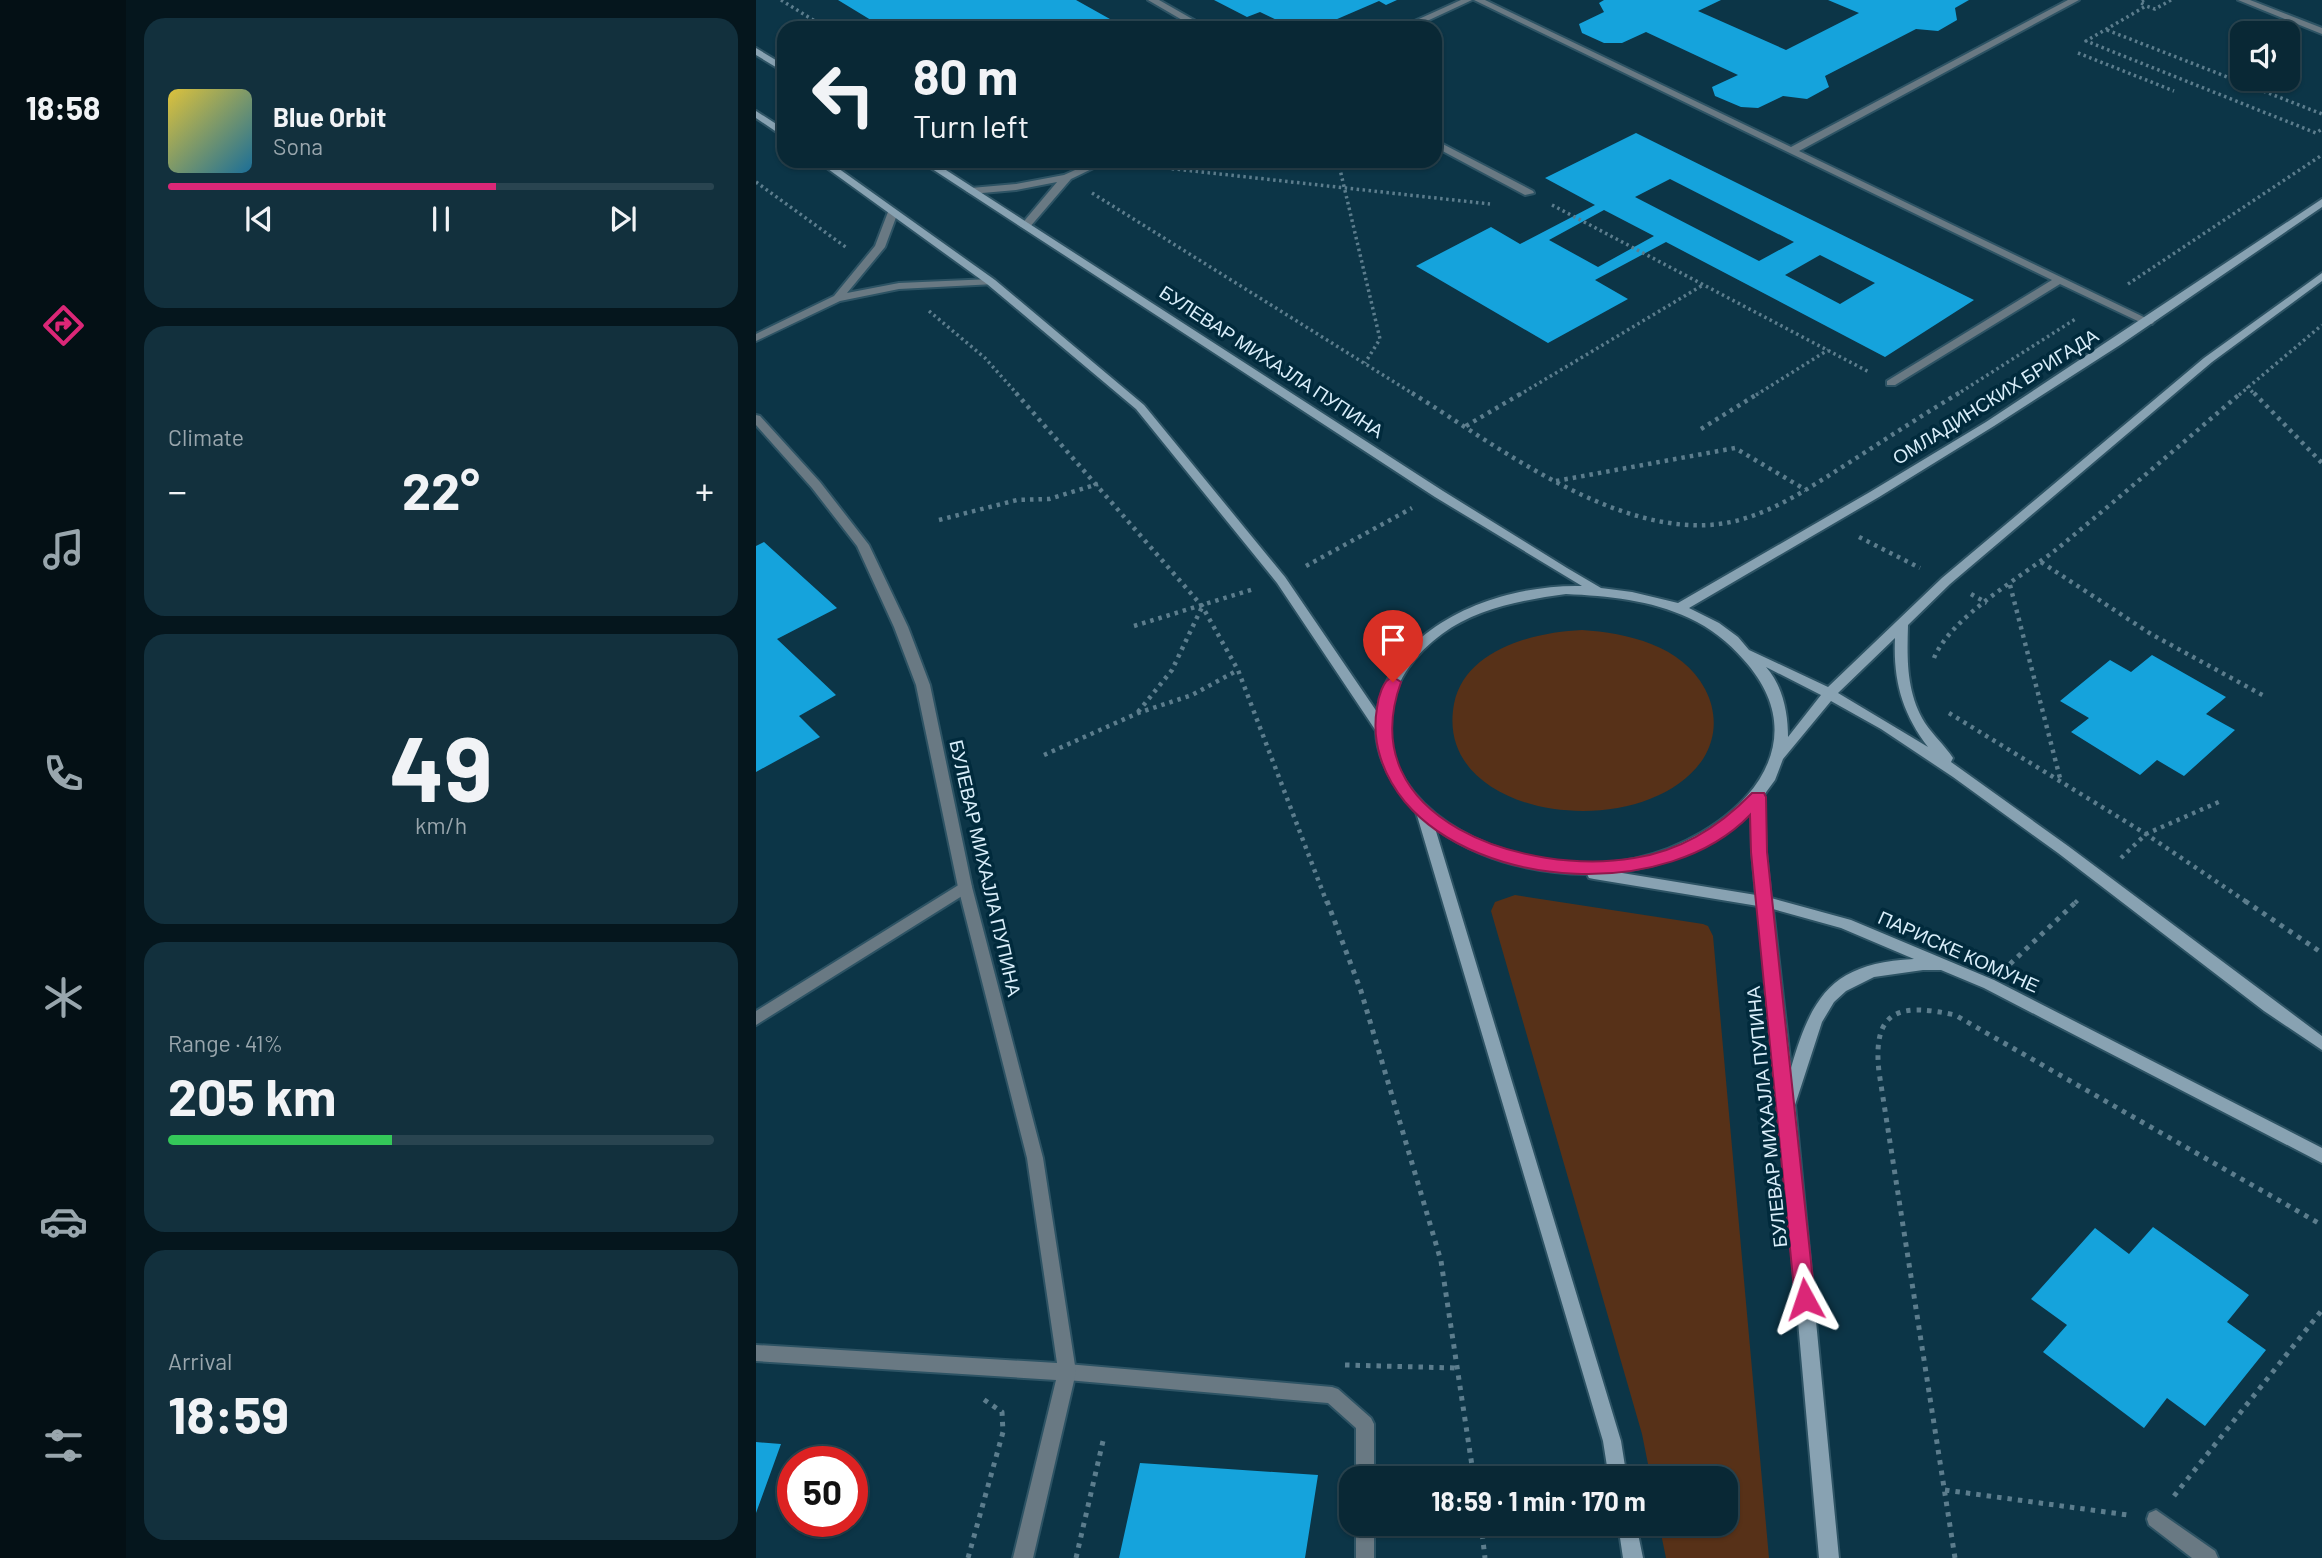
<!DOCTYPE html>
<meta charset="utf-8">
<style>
:root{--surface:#092835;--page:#12303d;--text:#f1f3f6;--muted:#99a6ad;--line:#294450;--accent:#db2777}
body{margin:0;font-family:Barlow,sans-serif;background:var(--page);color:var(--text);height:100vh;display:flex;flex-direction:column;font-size:26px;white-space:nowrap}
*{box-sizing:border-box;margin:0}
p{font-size:23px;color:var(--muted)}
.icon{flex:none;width:38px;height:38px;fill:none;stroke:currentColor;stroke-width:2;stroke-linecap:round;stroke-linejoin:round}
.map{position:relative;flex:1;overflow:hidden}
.details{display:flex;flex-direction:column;gap:18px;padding:18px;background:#05161d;width:630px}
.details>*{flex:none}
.banner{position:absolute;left:21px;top:21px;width:665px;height:147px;border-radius:21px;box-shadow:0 2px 5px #0004,0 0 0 2px var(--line);background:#092835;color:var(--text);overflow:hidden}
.controls{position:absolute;left:1474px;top:21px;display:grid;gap:14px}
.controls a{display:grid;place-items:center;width:70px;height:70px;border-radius:14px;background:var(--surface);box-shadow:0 2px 5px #0004,0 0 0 2px var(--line);font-size:35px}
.speed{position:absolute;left:21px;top:1446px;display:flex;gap:14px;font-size:35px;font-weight:700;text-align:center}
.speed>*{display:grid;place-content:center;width:91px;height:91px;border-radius:50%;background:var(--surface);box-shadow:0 2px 5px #0004,0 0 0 2px var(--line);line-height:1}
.speed .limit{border:10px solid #d22;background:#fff;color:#111}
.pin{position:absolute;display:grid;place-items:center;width:60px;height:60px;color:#fff;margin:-72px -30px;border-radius:50% 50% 50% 0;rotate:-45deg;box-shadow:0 0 7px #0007}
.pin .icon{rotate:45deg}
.me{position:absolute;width:77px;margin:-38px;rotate:355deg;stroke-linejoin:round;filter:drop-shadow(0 0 5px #0008)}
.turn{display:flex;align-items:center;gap:24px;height:147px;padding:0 21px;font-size:32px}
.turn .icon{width:91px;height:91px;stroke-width:2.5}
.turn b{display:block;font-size:49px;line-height:60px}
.big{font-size:52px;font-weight:700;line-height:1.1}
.details .card{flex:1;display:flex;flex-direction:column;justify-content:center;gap:10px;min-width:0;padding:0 24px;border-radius:21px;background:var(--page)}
.details .dial{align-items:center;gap:0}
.dial b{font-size:91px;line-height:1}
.song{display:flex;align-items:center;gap:21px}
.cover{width:84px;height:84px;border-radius:10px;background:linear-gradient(135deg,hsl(50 70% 55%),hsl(200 70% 35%))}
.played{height:7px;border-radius:4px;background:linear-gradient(90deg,var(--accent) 60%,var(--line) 60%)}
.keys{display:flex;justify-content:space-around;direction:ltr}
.heat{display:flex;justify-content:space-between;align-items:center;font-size:38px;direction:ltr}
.charge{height:10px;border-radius:5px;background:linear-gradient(90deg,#34c759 41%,var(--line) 0)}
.trip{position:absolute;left:583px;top:1466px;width:399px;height:70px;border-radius:21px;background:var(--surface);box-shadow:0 2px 5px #0004,0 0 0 2px var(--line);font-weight:700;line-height:70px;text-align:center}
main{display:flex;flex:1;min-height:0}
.tabs{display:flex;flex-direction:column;width:126px;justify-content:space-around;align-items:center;background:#041015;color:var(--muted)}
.tabs .icon{width:49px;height:49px}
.tabs .current{color:var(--accent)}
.tabs b{font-size:32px;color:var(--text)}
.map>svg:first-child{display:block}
.green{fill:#573118}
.building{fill:#15a3dc;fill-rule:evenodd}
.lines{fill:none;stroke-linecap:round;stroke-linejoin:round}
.lane-casing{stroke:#2d5364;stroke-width:4}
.street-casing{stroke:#2d5364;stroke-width:4}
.secondary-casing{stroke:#2d5364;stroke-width:4}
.path-far2{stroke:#5c7d8d;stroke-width:3.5;stroke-dasharray:2.5 3.5;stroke-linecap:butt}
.path-far1{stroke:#5c7d8d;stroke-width:4.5;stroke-dasharray:3.5 5;stroke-linecap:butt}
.path{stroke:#5c7d8d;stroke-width:5;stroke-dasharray:4.5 6;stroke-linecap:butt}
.lane{fill:#697983;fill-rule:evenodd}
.street{fill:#697983;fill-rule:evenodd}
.secondary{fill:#88a2b2;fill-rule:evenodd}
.route{fill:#db2777;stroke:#8e194d;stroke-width:2}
.labels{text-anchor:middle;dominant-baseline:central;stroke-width:7;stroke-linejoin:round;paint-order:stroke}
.street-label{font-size:19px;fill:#d9eefa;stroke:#012a3c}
</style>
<main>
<nav class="tabs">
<b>18:58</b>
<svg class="icon current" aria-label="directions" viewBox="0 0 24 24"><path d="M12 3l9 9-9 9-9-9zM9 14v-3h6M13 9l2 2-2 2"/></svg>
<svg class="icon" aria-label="music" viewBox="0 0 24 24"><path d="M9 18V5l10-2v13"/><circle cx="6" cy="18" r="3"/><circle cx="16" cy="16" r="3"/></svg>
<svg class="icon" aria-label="phone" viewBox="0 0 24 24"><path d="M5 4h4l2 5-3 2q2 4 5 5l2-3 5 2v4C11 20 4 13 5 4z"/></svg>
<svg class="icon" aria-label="climate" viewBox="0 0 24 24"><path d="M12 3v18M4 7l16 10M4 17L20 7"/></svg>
<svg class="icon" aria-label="car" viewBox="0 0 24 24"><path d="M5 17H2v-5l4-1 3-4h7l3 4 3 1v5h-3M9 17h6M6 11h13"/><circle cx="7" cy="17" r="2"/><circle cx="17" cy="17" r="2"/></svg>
<svg class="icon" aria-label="filters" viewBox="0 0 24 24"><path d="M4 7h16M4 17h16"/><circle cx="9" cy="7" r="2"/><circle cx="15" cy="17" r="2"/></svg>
</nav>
<section class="details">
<div class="card">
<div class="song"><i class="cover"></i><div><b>Blue Orbit</b><p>Sona</p></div></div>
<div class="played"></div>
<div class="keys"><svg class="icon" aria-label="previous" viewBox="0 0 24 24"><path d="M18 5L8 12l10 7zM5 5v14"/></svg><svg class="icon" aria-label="pause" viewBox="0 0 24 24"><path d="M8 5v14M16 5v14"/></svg><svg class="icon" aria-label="next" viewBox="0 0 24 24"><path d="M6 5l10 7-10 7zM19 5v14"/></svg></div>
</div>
<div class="card"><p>Climate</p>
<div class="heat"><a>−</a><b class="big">22°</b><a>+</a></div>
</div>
<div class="card dial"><b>49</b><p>km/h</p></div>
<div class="card"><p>Range · 41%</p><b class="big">205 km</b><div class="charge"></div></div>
<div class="card"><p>Arrival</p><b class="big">18:59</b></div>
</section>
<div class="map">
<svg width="1566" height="1558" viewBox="0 0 1566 1558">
<rect width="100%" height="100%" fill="#0c3547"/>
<!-- green -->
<path class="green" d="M826,630C871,633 926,645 949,689C961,712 961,737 947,759C889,846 676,821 698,704C709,649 779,632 826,630Z
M759,895L947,924L952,926L957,936L1013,1558H910L903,1524H970V1479H895L886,1434L735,911L739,902Z"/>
<!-- building -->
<path class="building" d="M82,0H320L370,28H128Z
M458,0H641L630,5L623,1L565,26L551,19L533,26L504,12L491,17Z
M848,0H965L942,11L1030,50L1103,13L1072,0H1213L1199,8L1201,20L1182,31L1160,29L1069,76L1073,87L1051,99L1027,96L1002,108L985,107L959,96L956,87L982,75L890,32L866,43H848L826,33L823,24L848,12L843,3Z
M880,133L1218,300L1129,357L910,242L839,280L872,299L792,343L660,266L735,227L764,244L839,205L789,178ZM914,179L1038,242L1003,261L879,197ZM848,210L898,236L842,267L793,240ZM1064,255L1119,283L1084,304L1029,275Z
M8,542L81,608L21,639L80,695L43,716L64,737L0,772V546Z
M1396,655L1470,697L1450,714L1479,730L1428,776L1401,760L1384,775L1315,732L1333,718L1304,701L1354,660L1375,672Z
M1397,1227L1493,1295L1471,1322L1510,1350L1449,1426L1411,1398L1388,1428L1287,1352L1311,1325L1275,1299L1339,1228L1373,1254Z
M0,1442L25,1444L0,1513Z
M384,1463L562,1475L549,1558H363Z"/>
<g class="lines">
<defs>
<path id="lane" d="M392,0H403L452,28H440Z
M705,0H716L656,28H643Z
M718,0H729L1035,147L1312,0H1323L1043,151L1398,322L1396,324H1388L1304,284L1139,385H1131V381L1296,280Z
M1482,0H1494L1566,28V34Z
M679,140L777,191L778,193L769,195L679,147Z
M339,161H352L315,179L273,228L269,229L264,226L301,182L260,190L215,194L210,191L215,188L260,184L308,175Z
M209,881L214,883L216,887L214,891L0,1025V1011Z
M311,1364L576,1387L582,1389L615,1418L618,1424V1479H600V1428L572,1403L311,1380L305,1378L302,1372L305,1366Z
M1400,1510L1459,1551L1462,1558H1436L1393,1525L1391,1519L1393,1513Z
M600,1524H618V1558H600Z"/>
<path id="street" d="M137,209L142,212L129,247L91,293L143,283L235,279L240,282L239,284L143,289L84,301L0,341V334L78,296L119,246L132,212Z
M0,415L4,416L64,482L113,545L152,627L174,685L216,887L287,1158L320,1372L277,1558H257L300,1380L0,1361V1345L301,1363L271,1158L202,887L160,685L138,627L101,546L56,488L0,425Z"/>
<path id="secondary" d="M0,48L28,65V72L0,55Z
M0,111L28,129V137L0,118Z
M61,161H72L239,280L388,405L529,577L621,712C637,623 745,584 826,586L679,497L164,161H176L687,491L811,568L845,588L876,592L922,603L1114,492L1230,422L1566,199V207L1364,345L1238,426L1123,497L933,608L963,623L982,637L993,650L1072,687L1186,578L1448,358L1566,273V281L1456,362L1194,584L1152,625C1151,658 1150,693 1169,723C1177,735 1189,746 1197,758L1195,762L1312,846L1566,1036V1050L1508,1011L1302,853L1197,777L1125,729L1075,701L1027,759L1019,780L1008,795L1010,852L1015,898L1095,920L1238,980L1566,1148V1163L1228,988L1185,970H1167L1118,977L1090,991L1078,1002L1066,1022L1039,1105L1083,1558H1063L1023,1107L1002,906L838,879L833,878L831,874C776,873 724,860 679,828L865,1441L871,1479H853L847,1441L660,812C639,789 621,762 620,731L521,583L380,409L231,284ZM810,594C852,596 895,600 933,618C955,628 972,642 987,659C1071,751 971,839 878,859C850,865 818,864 789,860C717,849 621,798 635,711C640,679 660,653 686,634C721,608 767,600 810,594ZM1139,638C1137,680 1146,713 1172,747L1082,693ZM1010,667L1065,695L1032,737C1032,713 1027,686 1010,667ZM995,811L996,852L1000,895L860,872C909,867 961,846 995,811ZM1017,909L1085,928L1158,959C1077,963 1056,995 1035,1068Z
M862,1524H880L887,1558H867Z"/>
</defs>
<!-- lane casing -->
<use href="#lane" class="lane-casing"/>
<!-- street casing -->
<use href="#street" class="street-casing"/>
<!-- secondary casing -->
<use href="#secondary" class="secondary-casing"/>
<!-- path-far2 -->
<path class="path-far2" d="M25,0L70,28
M1388,0L1384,2L1390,6
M1415,0L1399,9L1390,6L1330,41L1560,133L1566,129
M1351,30L1566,114
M1322,53L1418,91
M582,161L624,339L609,363
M374,164L734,204
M0,182L91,248
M336,193L659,395
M796,205L1113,372
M1372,284L1566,155
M173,311L229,358L262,395
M1491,386L1499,395
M763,395L947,285
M1000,395L1072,350
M1200,395L1321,318
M1483,395L1566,325"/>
<!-- path-far1 -->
<path class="path-far1" d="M260,393L446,606L482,670L571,903
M656,393C745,448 882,556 993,517C1029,505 1059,484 1091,464C1128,440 1165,416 1203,393
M1498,393L1566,463
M710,426L766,393
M945,429L1003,393
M800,481L979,448L1050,490
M183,520L261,500L293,499L342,484
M1103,537L1164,568
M1285,562L1395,634L1510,697
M550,566L656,508
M1254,585L1305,782
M1215,594L1231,603
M378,626L498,589
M1178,658C1195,617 1265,577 1301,549C1363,498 1424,445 1485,393
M382,712L416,670L446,607
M1193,713L1390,834L1492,903
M288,755L382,713L436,695L482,670
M1365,858L1390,834L1465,801
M1319,903L1324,898"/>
<!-- path -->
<path class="path" d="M571,901L605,991L685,1261L718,1479
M1489,901L1566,953
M1254,964L1321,901
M589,1365L700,1368
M1189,1490L1372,1515
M1418,1496L1566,1310
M725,1524L729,1558
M212,1558L247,1432L246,1412L227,1399
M320,1558L347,1441
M1199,1558L1123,1072C1116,1009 1144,1003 1199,1015L1566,1225"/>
<!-- lane -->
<use href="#lane" class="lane"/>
<!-- street -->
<use href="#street" class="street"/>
<!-- secondary -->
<use href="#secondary" class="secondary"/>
</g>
<!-- route -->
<path class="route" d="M637,677L645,682C595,821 771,876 878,858C925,851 964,826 996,793H1008L1010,797L1011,852L1059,1299L1056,1305L1049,1308L1042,1305L1039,1299L995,852L994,815C912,900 725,891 649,802C627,775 615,742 621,708C622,698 627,679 637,677Z"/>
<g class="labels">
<!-- street labels -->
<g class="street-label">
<text transform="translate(516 361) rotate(33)">БУЛЕВАР МИХАЈЛА ПУПИНА</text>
<text transform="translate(1239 396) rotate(-32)">ОМЛАДИНСКИХ БРИГАДА</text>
<text transform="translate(230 868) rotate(77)">БУЛЕВАР МИХАЈЛА ПУПИНА</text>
<text transform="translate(1203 951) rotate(24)">ПАРИСКЕ КОМУНЕ</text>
<text transform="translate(1010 1117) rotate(-96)">БУЛЕВАР МИХАЈЛА ПУПИНА</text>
</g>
</g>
</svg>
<div class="controls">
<a><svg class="icon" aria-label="sound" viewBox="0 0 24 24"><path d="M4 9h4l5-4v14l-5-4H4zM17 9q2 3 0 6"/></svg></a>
</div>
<div class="speed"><div class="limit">50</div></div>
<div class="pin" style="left:637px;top:682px;background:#d93025"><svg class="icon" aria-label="arrive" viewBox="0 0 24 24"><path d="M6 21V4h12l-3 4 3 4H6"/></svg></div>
<svg class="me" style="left:1049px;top:1299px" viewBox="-20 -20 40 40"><path d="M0-17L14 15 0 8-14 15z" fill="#db2777" stroke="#fff" stroke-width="4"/></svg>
<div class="trip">18:59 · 1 min · 170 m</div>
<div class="banner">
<div class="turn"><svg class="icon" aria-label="left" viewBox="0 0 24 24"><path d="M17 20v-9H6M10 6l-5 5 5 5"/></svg><div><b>80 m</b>Turn left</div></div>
</div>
</div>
</main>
